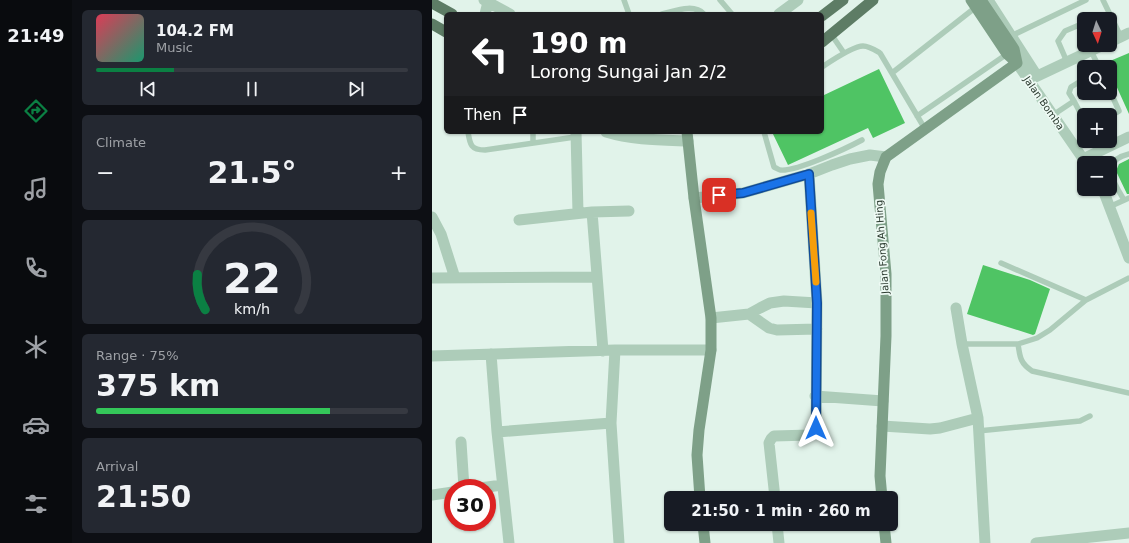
<!DOCTYPE html>
<meta charset="utf-8">
<style>
:root{--surface:#171b24;--page:#242831;--text:#f1f3f6;--muted:#9ea1a6;--line:#363941;--accent:#0b8043}
body{margin:0;font-family:"DejaVu Sans",sans-serif;background:var(--page);color:var(--text);height:100vh;display:flex;flex-direction:column;font-size:15px;white-space:nowrap}
*{box-sizing:border-box;margin:0}
p{font-size:13px;color:var(--muted)}
.icon{flex:none;width:22px;height:22px;fill:none;stroke:currentColor;stroke-width:2;stroke-linecap:round;stroke-linejoin:round}
.map{position:relative;flex:1;overflow:hidden}
.drawer{display:flex;flex-direction:column;gap:10px;padding:10px;background:#0d0f14;width:360px}
.drawer>*{flex:none}
.top-card{position:absolute;left:12px;top:12px;width:380px;height:122px;border-radius:6px;box-shadow:0 1px 3px #0004;background:#202124;color:#fff;overflow:hidden}
.needle{width:26px;rotate:176deg}
.fabs{position:absolute;left:645px;top:12px;display:grid;gap:8px}
.fabs a{display:grid;place-items:center;width:40px;height:40px;border-radius:6px;background:var(--surface);box-shadow:0 1px 3px #0004;font-size:20px}
.speed{position:absolute;left:12px;top:479px;display:flex;gap:8px;font-size:20px;font-weight:700;text-align:center}
.speed>*{display:grid;place-content:center;width:52px;height:52px;border-radius:50%;background:var(--surface);box-shadow:0 1px 3px #0004;line-height:1}
.speed .limit{border:6px solid #d22;background:#fff;color:#111}
.pin{position:absolute;display:grid;place-items:center;width:34px;height:34px;color:#fff;margin:-17px;border-radius:8px;box-shadow:0 2px 6px #0006}
.me{position:absolute;width:44px;margin:-22px;rotate:0deg;stroke-linejoin:round;filter:drop-shadow(0 0 3px #0008)}
.turn{display:flex;align-items:center;gap:14px;height:84px;padding:0 20px;font-size:18px}
.turn .icon{width:52px;height:52px;stroke-width:2.5}
.turn b{display:block;font-size:28px;line-height:34px}
.then{display:flex;align-items:center;height:38px;padding:0 20px;background:#0003;gap:8px;font-size:15px}
.big{font-size:30px;font-weight:700;line-height:1.1}
.drawer .tile{flex:1;display:flex;flex-direction:column;justify-content:center;gap:6px;min-width:0;padding:0 14px;border-radius:6px;background:var(--page)}
.drawer .dial{align-items:center;gap:0}
.dial svg{height:104px;overflow:visible;fill:none;stroke:var(--line);stroke-width:7;stroke-linecap:round;text-anchor:middle}
.dial text{fill:var(--text);stroke:none}
.song{display:flex;align-items:center;gap:12px}
.cover{width:48px;height:48px;border-radius:6px;background:linear-gradient(135deg,hsl(350 70% 55%),hsl(160 70% 35%))}
.played{height:4px;border-radius:2px;background:linear-gradient(90deg,var(--accent) 25%,var(--line) 25%)}
.keys{display:flex;justify-content:space-around;direction:ltr}
.heat{display:flex;justify-content:space-between;align-items:center;font-size:22px;direction:ltr}
.charge{height:6px;border-radius:3px;background:linear-gradient(90deg,#34c759 75%,var(--line) 0)}
.trip{position:absolute;left:232px;top:491px;width:234px;height:40px;border-radius:6px;background:var(--surface);box-shadow:0 1px 3px #0004;font-weight:700;line-height:40px;text-align:center}
main{display:flex;flex:1;min-height:0}
.tabs{display:flex;flex-direction:column;width:72px;justify-content:space-around;align-items:center;background:#090b0e;color:var(--muted)}
.tabs .icon{width:28px;height:28px}
.tabs .active{color:var(--accent)}
.tabs b{font-size:18px;color:var(--text)}
.map>svg:first-child{display:block}
.building{fill:#4fc464}
.lines{fill:none;stroke-linecap:round;stroke-linejoin:round}
.service{stroke:#adccb9;stroke-width:5.5}
.minor{stroke:#adccb9;stroke-width:11}
.tertiary{stroke:#adccb9;stroke-width:11}
.secondary{stroke:#7ea088;stroke-width:11}
.primary{stroke:#5d7c65;stroke-width:11}
.route-casing{stroke:#114b97;stroke-width:10}
.route{stroke:#1a73e8;stroke-width:7}
.slow{stroke:#f59e0b;stroke-width:7}
.labels{text-anchor:middle;dominant-baseline:central;stroke-width:3.5;stroke-linejoin:round;paint-order:stroke}
.street-label{font-size:10px;fill:#2b3a2f;stroke:#eefaf4}
</style>
<main>
<nav class="tabs">
<b>21:49</b>
<svg class="icon active" aria-label="directions" viewBox="0 0 24 24"><path d="M12 3l9 9-9 9-9-9zM9 14v-3h6M13 9l2 2-2 2"/></svg>
<svg class="icon" aria-label="music" viewBox="0 0 24 24"><path d="M9 18V5l10-2v13"/><circle cx="6" cy="18" r="3"/><circle cx="16" cy="16" r="3"/></svg>
<svg class="icon" aria-label="phone" viewBox="0 0 24 24"><path d="M5 4h4l2 5-3 2q2 4 5 5l2-3 5 2v4C11 20 4 13 5 4z"/></svg>
<svg class="icon" aria-label="climate" viewBox="0 0 24 24"><path d="M12 3v18M4 7l16 10M4 17L20 7"/></svg>
<svg class="icon" aria-label="car" viewBox="0 0 24 24"><path d="M5 17H2v-5l4-1 3-4h7l3 4 3 1v5h-3M9 17h6M6 11h13"/><circle cx="7" cy="17" r="2"/><circle cx="17" cy="17" r="2"/></svg>
<svg class="icon" aria-label="filters" viewBox="0 0 24 24"><path d="M4 7h16M4 17h16"/><circle cx="9" cy="7" r="2"/><circle cx="15" cy="17" r="2"/></svg>
</nav>
<section class="drawer">
<div class="tile">
<div class="song"><i class="cover"></i><div><b>104.2 FM</b><p>Music</p></div></div>
<div class="played"></div>
<div class="keys"><svg class="icon" aria-label="previous" viewBox="0 0 24 24"><path d="M18 5L8 12l10 7zM5 5v14"/></svg><svg class="icon" aria-label="pause" viewBox="0 0 24 24"><path d="M8 5v14M16 5v14"/></svg><svg class="icon" aria-label="next" viewBox="0 0 24 24"><path d="M6 5l10 7-10 7zM19 5v14"/></svg></div>
</div>
<div class="tile"><p>Climate</p>
<div class="heat"><a>−</a><b class="big">21.5°</b><a>+</a></div>
</div>
<div class="tile dial"><svg viewBox="0 0 100 80">
<path d="M14 69A42 42 0 1 1 86 69"/>
<path d="M14 69A42 42 0 0 1 8 42" stroke="#0b8043"/>
<text x="50" y="56" font-size="32" font-weight="700">22</text>
<text x="50" y="72" font-size="11">km/h</text>
</svg></div>
<div class="tile"><p>Range · 75%</p><b class="big">375 km</b><div class="charge"></div></div>
<div class="tile"><p>Arrival</p><b class="big">21:50</b></div>
</section>
<div class="map">
<svg width="697" height="543" viewBox="0 0 697 543">
<rect width="100%" height="100%" fill="#e1f3ea"/>
<!-- building -->
<path class="building" d="M697,53V114L678,72V61Z
M447,69L473,123L441,138L436,128L356,165L340,132H390V96Z
M697,159V194H695L684,171L687,164Z
M551,265L598,280L618,289L603,334L601,335L535,314Z"/>
<g class="lines">
<!-- service -->
<path class="service" d="M192,0L197,14
M288,0L300,14
M671,0L689,37
M230,14C243,11 262,3 272,14
M399,34L412,53
M579,36L654,0
M659,51L667,67
M635,62L626,41L633,31L652,23
M390,67C399,61 421,46 431,46C437,46 443,50 448,53L493,129
M460,73L544,7
M678,91L687,111L678,116
M642,101L652,120
M621,115L642,101L637,93L639,87L652,79
M485,116L575,54
M36,132C38,145 39,150 53,150L143,137
M332,132L342,167C344,168 347,170 348,170C364,172 415,148 430,140
M101,143V132
M692,200C686,189 671,170 685,159C688,157 693,155 697,154
M677,207L697,198
M569,263L654,300
M530,344H586C588,357 588,363 600,371L697,393
M586,344L605,338L618,330L654,300L697,278
M546,431L648,421L658,416"/>
<!-- minor -->
<path class="minor" d="M52,0L78,14
M556,0L605,76
M53,14L56,2V0
M347,14L366,0
M678,42L697,33
M585,63L654,163
M599,79L671,45
M144,132L146,213
M174,132C200,140 229,140 256,141
M651,159L697,137
M670,189L673,195L697,258
M262,198L311,193L377,174L400,165L418,159L438,155L454,157
M160,212L197,211
M0,217L9,234L23,278
M87,220L160,212L171,351
M0,278L164,277
M524,308L530,344L546,418L553,543
M317,314L337,328L345,330L385,329
M279,318L317,314L328,308L338,303L352,301L385,303
M183,350L179,423L187,543
M59,354L65,432L77,543
M0,356L183,350H279
M383,396L451,401
M450,426L498,429L508,428L546,418
M65,432L179,423
M29,442L32,488
M48,488L70,485
M0,495L21,492
M343,498L337,443L339,439L342,436L378,435L381,433L384,428L385,303L377,174
M345,524L347,543"/>
<!-- tertiary -->
<path class="tertiary" d="M604,543L697,533"/>
<!-- secondary -->
<path class="secondary" d="M539,0L575,54L585,63
M549,0L582,49L585,63
M255,132L262,198L279,318V350L267,430L265,455L268,498
M450,498L448,476L454,336V274L446,184L448,172L454,157L585,63
M271,524L273,543
M452,524L454,543"/>
<!-- primary -->
<path class="primary" d="M0,3L20,14
M390,16L411,0
M0,24L14,32
M390,42L441,0"/>
</g>
<g class="lines">
<defs>
<path id="route" d="M287,195L311,193L377,174L385,303L384,428"/>
</defs>
<!-- route casing -->
<use href="#route" class="route-casing"/>
<!-- route -->
<use href="#route" class="route"/>
<!-- slow -->
<path class="slow" d="M379,213L384,282"/>
</g>
<g class="labels">
<!-- street labels -->
<g class="street-label">
<text transform="translate(612 103) rotate(55)">Jalan Bomba</text>
<text transform="translate(450 247) rotate(-94)">Jalan Fong Ah Hing</text>
</g>
</g>
</svg>
<div class="fabs">
<a><svg class="needle" viewBox="-14 -14 28 28"><path d="M0-13l5 13h-10z" fill="#e53935"/><path d="M0 13l5-13h-10z" fill="#9ea1a6"/></svg></a>
<a><svg class="icon" aria-label="search" viewBox="0 0 24 24"><circle cx="10" cy="10" r="6"/><path d="M15 15l6 6"/></svg></a>
<a>+</a>
<a>−</a>
</div>
<div class="speed"><div class="limit">30</div></div>
<div class="pin" style="left:287px;top:195px;background:#d93025"><svg class="icon" aria-label="arrive" viewBox="0 0 24 24"><path d="M6 21V4h12l-3 4 3 4H6"/></svg></div>
<svg class="me" style="left:384px;top:428px" viewBox="-20 -20 40 40"><path d="M0-17L14 15 0 8-14 15z" fill="#1a73e8" stroke="#fff" stroke-width="4"/></svg>
<div class="trip">21:50 · 1 min · 260 m</div>
<div class="top-card">
<div class="turn"><svg class="icon" aria-label="left" viewBox="0 0 24 24"><path d="M17 20v-9H6M10 6l-5 5 5 5"/></svg><div><b>190 m</b>Lorong Sungai Jan 2/2</div></div>
<div class="then">Then<svg class="icon" aria-label="arrive" viewBox="0 0 24 24"><path d="M6 21V4h12l-3 4 3 4H6"/></svg></div>
</div>
</div>
</main>
